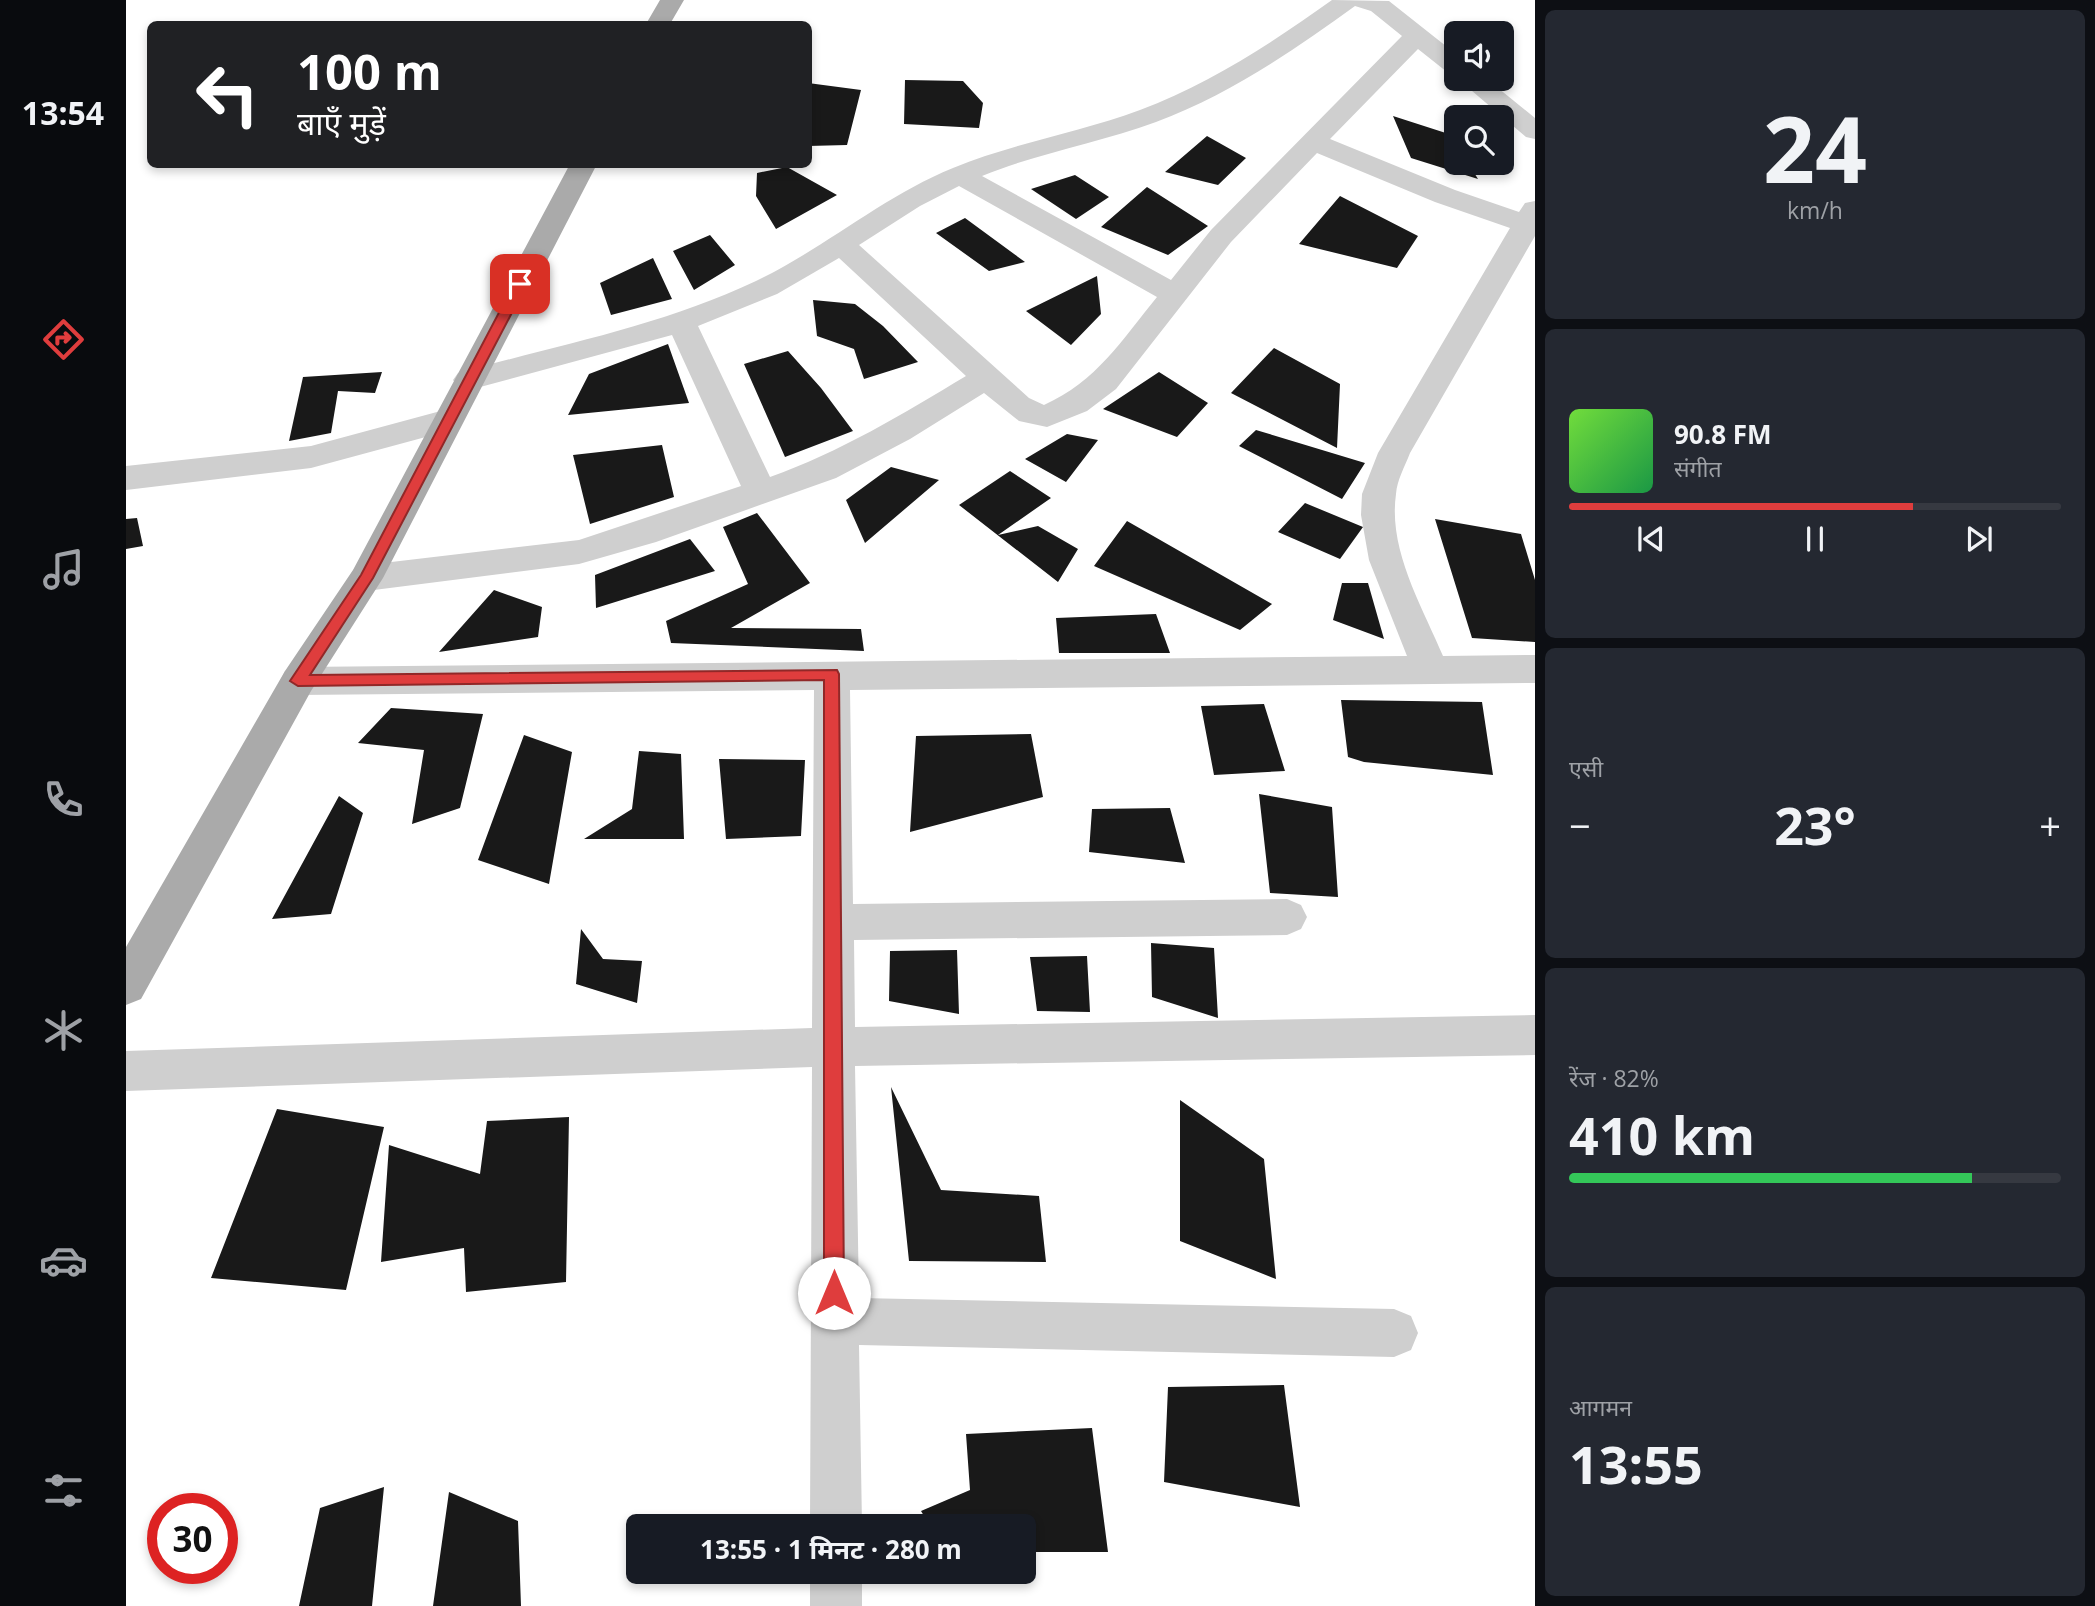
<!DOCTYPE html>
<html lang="hi">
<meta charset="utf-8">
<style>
:root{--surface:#171b24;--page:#242831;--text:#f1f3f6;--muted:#9ea1a6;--line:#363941;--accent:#df3d3d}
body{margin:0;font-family:"Open Sans","Noto Sans Devanagari",sans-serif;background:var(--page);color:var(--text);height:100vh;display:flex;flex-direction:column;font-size:26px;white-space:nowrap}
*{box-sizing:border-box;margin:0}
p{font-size:23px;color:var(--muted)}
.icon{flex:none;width:38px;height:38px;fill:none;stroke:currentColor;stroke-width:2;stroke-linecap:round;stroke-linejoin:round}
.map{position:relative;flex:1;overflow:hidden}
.panel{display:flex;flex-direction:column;gap:10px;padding:10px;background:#0d0f14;width:560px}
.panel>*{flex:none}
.hud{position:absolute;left:21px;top:21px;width:665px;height:147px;border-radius:10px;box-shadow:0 4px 10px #0003;background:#202124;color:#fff;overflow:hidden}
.buttons{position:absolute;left:1318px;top:21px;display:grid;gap:14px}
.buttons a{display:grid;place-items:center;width:70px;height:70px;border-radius:10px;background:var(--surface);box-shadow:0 4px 10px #0003;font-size:35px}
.speed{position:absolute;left:21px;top:1493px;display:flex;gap:14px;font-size:35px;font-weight:700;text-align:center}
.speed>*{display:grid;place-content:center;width:91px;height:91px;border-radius:50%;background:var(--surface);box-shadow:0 4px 10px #0003;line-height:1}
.speed .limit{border:10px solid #d22;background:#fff;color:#111}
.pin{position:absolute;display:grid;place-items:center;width:60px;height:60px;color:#fff;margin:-30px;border-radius:14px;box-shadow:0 4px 10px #0006}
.me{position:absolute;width:77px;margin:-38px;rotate:0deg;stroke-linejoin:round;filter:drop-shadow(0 0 5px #0008)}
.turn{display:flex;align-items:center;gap:24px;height:147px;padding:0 35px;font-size:32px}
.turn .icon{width:91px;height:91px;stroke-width:2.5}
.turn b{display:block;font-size:49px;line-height:60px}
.big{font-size:52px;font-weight:700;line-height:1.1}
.panel .widget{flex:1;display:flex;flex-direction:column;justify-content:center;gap:10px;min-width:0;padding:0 24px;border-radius:10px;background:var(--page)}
.panel .dial{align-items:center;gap:0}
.dial b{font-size:91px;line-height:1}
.song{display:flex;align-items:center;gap:21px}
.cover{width:84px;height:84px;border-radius:10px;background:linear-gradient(135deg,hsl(100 70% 55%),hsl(140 70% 35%))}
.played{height:7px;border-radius:4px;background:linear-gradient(90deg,var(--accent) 70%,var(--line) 70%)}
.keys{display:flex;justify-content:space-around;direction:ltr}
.heat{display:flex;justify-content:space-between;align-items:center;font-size:38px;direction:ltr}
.charge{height:10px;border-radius:5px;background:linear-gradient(90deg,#34c759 82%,var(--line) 0)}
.trip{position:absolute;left:500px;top:1514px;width:410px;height:70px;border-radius:10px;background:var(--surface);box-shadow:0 4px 10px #0003;font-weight:700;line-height:70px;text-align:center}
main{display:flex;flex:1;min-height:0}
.tab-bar{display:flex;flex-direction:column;width:126px;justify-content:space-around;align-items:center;background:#090b0e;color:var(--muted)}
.tab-bar .icon{width:49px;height:49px}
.tab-bar .selected{color:var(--accent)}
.tab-bar b{font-size:32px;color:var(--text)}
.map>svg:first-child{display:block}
.building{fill:#191919}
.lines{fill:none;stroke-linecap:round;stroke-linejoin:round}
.minor{fill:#cfcfcf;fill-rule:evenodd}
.major{fill:#aaa;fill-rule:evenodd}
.route{fill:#df3d3d;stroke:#912828;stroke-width:2}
</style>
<main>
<nav class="tab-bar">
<b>13:54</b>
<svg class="icon selected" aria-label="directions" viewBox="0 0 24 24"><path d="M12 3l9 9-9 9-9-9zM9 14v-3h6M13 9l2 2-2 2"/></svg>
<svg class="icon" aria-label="music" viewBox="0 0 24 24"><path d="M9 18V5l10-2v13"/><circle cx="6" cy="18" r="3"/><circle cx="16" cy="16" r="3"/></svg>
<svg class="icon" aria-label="phone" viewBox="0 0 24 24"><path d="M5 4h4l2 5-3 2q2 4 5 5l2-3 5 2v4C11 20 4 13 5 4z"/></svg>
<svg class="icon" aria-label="climate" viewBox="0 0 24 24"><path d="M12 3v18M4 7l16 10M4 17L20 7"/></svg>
<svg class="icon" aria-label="car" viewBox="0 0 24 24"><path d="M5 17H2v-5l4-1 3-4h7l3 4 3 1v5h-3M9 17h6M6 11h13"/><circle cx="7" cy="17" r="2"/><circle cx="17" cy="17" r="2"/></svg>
<svg class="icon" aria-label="filters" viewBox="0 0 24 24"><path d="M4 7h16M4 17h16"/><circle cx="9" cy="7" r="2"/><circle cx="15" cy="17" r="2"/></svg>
</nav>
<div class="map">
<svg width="1409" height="1606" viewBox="0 0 1409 1606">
<rect width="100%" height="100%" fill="#fff"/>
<!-- building -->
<path class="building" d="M779,80L837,81L857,103L853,128L778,124Z
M682,83L735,90L721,145L682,146Z
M1267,116L1326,135L1330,142V163H1342L1352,179L1285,158Z
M1081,136L1120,158L1092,185L1039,172Z
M661,167L711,195L650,229L630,196L631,173Z
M949,175L983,197L950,219L905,189Z
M1021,187L1082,226L1042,255L975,227Z
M1214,196L1292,236L1271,268L1173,244Z
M839,218L899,262L863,271L810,233Z
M584,235L609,265L568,290L547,251Z
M527,258L546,299L485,315L474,283Z
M971,276L975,314L945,345L900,311Z
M687,300L729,304L757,326L792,362L738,379L728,349L691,336Z
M542,344L563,403L442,415L463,374Z
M1148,348L1214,384L1211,448L1105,393Z
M662,351L695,388L727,431L659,457L618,364Z
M256,372L249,393L212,391L205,433L163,441L177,377Z
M1033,372L1082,403L1051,437L977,409Z
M1130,430L1239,463L1216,499L1113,446Z
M941,434L972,440L940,482L899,459Z
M536,445L548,497L464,524L447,455Z
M765,467L813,480L739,543L720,500Z
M884,471L925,498L872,535L912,526L952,549L932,582L833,505Z
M1179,503L1237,527L1214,559L1152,532Z
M631,513L684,583L605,628L735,629L738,651L545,643L540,621L622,584L597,527Z
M11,518L17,546L0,549V519Z
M1309,519L1395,534L1409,580V642L1346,638Z
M1001,521L1146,604L1114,630L968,566Z
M564,539L589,571L470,608L469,575Z
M1216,583H1242L1258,639L1207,620Z
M368,590L416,607L412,637L313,652Z
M1030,614L1044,653H933L930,618Z
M1215,700L1356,702L1367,775L1238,762L1222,757Z
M1138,704L1159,771L1088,775L1075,706Z
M265,708L357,714L334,808L286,824L298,750L232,743Z
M905,734L917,797L784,832L790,736Z
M398,735L446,752L423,884L352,860Z
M513,751L555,754L558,839H458L506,809Z
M593,759L679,760L675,836L600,839Z
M1133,794L1206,807L1212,897L1144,893Z
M213,796L237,813L205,914L146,919Z
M1044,808L1059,863L963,852L966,809Z
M455,929L477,959L516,961L511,1003L450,984Z
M1025,943L1088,948L1092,1018L1026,997Z
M831,950L833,1014L763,1001L764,951Z
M961,956L964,1012L911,1011L904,957Z
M765,1087L815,1190L913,1196L920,1262L783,1261Z
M1054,1100L1138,1159L1150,1279L1054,1241Z
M151,1109L258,1127L220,1290L85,1278Z
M443,1117L440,1282L340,1292L338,1248L255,1262L263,1145L354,1174L361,1121Z
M1158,1385L1174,1507L1038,1482L1042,1387Z
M966,1428L982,1552H898V1526H804L795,1511L844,1490L840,1434Z
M258,1487L246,1606H173L194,1508Z
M323,1492L392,1521L395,1606H307Z"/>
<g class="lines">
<!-- minor -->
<path class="minor" d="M1206,0L1263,1L1330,54V75L1321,72L1292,49L1204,139L1329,190L1393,212L1399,203L1409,201V236L1284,453C1279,466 1271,480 1270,494C1262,550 1296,606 1317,656L1409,655V683L724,690L727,904L1161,899L1175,905L1181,917L1175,929L1161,935L728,940L729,1027L1409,1015V1055L729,1066L733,1298L1268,1309L1285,1316L1292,1333L1285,1350L1268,1357L733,1345L736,1526H684L686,1067L0,1091V1051L686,1028L688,690L172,695L159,691L154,681L159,671L172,667L1281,656L1243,560L1235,515L1236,494L1252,453L1384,228L1309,202L1191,153L1105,242L990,389L961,411L921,427L893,421L858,393L784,439L710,478L530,542L453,564L240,591L228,587L223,578L228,569L240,565L453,540L615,486L546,335L343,390L332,387L327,380L332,373C432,345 535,326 630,281C699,248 756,197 827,168C887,143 952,133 1014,110C1083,84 1146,43 1206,0ZM1229,6L1245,11L1276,36L1085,230L1045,280L856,176C912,153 973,143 1030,122C1103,95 1167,51 1229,6ZM833,186L1031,297C995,341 971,381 918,405L903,398L733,245L794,206ZM713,258L840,376C777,414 714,452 644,477L572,326L651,294Z
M1332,79H1361L1409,118V139L1400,137Z
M322,409L333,412L338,420L333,428L185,468L0,490V466L185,446Z
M684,1572H736V1606H684Z"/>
<!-- major -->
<path class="major" d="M534,0H558L544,24H520Z
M444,164H471L257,578L185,691L15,999L0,1005V947L159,671L227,570Z"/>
</g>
<!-- route -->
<path class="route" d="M394,280L401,284L247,578L184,675L711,670L713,674L718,1293L715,1300L708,1303L701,1300L698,1293V680L172,686L164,681L235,575L388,284Z"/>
</svg>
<div class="buttons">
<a><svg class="icon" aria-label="sound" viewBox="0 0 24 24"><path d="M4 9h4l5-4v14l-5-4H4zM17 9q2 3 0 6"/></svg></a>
<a><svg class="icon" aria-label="search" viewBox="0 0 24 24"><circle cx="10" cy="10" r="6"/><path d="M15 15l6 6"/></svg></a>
</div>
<div class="speed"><div class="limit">30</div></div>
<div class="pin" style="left:394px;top:284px;background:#d93025"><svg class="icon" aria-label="arrive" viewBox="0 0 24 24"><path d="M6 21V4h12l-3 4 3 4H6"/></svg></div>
<svg class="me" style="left:708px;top:1293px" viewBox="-20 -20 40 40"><circle r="19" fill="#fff"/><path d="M0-13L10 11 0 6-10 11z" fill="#df3d3d"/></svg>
<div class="trip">13:55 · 1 मिनट · 280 m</div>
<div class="hud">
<div class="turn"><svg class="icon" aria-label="left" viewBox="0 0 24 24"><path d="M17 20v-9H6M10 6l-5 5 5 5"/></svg><div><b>100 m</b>बाएँ मुड़ें</div></div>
</div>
</div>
<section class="panel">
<div class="widget dial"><b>24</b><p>km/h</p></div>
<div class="widget">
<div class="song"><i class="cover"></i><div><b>90.8 FM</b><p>संगीत</p></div></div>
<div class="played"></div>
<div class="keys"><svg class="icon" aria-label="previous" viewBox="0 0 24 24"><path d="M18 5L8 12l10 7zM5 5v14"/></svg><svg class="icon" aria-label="pause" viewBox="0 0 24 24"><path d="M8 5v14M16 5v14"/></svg><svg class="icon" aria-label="next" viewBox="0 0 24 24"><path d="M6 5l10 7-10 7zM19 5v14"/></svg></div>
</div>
<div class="widget"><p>एसी</p>
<div class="heat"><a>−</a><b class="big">23°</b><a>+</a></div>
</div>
<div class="widget"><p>रेंज · 82%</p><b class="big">410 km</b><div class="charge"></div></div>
<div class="widget"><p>आगमन</p><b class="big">13:55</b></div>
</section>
</main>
